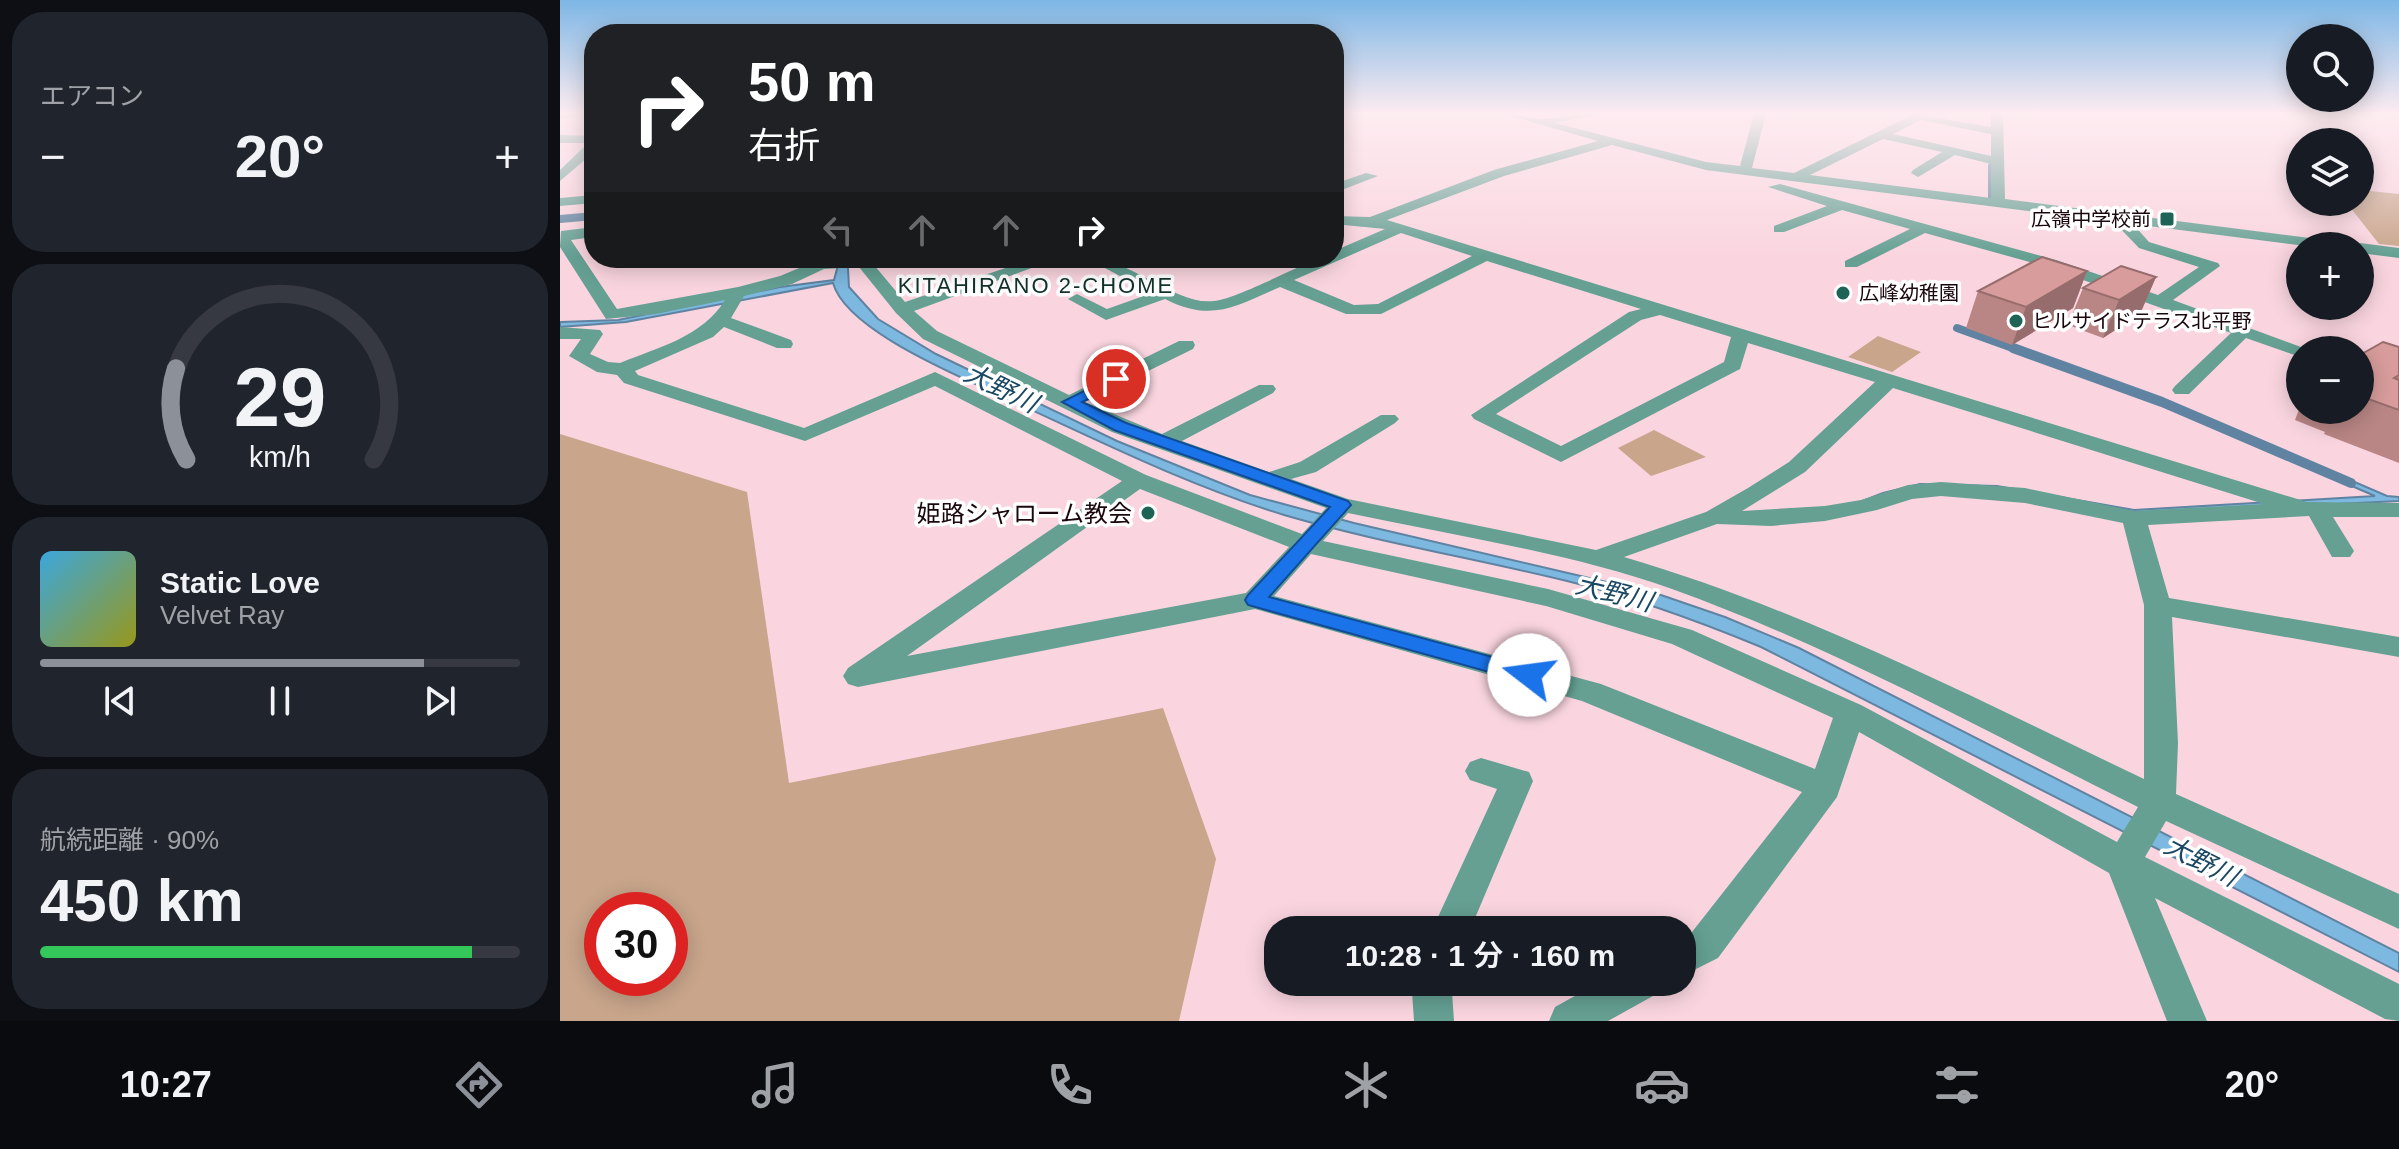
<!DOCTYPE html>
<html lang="ja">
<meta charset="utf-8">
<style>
:root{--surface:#171b24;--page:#20242c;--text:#f1f3f6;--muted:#9ea1a6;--line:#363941;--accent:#8c9099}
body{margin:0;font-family:Arial,"Noto Sans JP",sans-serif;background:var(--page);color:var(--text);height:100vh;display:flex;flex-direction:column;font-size:30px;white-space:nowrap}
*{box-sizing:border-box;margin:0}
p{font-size:26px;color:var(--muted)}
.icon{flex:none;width:44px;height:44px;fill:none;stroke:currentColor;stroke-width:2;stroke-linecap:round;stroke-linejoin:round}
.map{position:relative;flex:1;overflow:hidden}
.panel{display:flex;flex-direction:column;gap:12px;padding:12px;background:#0d0f14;width:560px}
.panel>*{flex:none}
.banner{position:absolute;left:24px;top:24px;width:760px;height:244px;border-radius:32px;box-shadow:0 4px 20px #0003;background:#202124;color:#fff;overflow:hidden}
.buttons{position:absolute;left:1726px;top:24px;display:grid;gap:16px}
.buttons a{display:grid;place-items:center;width:88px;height:88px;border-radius:50%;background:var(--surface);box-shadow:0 4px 20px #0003;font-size:40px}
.speed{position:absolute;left:24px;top:892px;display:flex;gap:16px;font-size:40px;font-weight:700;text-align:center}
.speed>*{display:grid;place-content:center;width:104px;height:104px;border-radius:50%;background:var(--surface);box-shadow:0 4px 20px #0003;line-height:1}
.speed .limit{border:12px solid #d22;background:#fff;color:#111}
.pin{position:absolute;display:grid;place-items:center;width:68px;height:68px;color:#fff;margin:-34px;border:4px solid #fff;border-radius:50%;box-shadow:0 2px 8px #0007}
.me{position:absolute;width:88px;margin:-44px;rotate:285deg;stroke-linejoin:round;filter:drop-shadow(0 0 6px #0008)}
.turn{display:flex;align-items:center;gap:28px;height:168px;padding:0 32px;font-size:36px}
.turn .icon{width:104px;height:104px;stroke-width:2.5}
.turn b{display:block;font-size:56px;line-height:68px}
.lanes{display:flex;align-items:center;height:76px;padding:0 32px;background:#0003;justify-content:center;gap:40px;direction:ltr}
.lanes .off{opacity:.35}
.big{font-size:60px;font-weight:600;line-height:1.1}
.panel .card{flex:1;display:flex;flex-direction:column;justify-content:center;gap:12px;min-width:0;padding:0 28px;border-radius:32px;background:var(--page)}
.panel .dial{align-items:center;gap:0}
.dial svg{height:208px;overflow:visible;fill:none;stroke:var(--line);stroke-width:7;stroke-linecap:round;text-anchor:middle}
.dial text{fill:var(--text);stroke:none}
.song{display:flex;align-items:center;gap:24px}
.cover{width:96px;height:96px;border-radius:12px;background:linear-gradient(135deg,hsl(200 70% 55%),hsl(60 70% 35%))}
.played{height:8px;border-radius:4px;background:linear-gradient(90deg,var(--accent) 80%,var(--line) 80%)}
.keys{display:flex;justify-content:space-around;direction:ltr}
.heat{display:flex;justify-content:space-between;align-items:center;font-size:44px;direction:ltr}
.charge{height:12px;border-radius:6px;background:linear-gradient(90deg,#34c759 90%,var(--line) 0)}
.trip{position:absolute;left:704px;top:916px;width:432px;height:80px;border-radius:32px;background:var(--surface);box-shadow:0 4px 20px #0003;font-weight:600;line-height:80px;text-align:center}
.dock{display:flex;height:128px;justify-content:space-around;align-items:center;background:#090b0e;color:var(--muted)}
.dock .icon{width:56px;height:56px}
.dock .active{color:var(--accent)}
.dock b{font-size:36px;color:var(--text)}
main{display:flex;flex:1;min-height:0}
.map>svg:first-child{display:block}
.green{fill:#c8a58b;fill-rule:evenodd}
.water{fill:#7db8e0;stroke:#5f83a1;stroke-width:2}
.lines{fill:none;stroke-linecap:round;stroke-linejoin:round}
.stream-far2{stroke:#5f83a1;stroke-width:6}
.stream-far1{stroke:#5f83a1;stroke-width:8}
.stream{stroke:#5f83a1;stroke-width:10}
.minor{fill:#65a093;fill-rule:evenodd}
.wall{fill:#b98685}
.shaded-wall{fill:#966d6c}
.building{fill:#d79c9b;stroke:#966d6c;stroke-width:2}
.route{fill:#1a73e8;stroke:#114b97;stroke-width:2}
.poi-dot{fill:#1d6457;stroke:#fff;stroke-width:3}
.labels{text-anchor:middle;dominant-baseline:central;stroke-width:7;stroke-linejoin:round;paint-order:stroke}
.far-poi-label{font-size:20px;fill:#19070d;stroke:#fff;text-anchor:start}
.far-neighbourhood-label{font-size:22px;letter-spacing:2px;fill:#11312b;stroke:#fff}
.poi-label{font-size:24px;fill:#19070d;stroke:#fff;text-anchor:end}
.water-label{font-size:26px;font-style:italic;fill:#1a4763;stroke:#fff}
</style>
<main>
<section class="panel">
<div class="card"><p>エアコン</p>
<div class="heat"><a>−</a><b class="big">20°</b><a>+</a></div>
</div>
<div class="card dial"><svg viewBox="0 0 100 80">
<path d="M14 69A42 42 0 1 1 86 69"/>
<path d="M14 69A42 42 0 0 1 10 34" stroke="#8c9099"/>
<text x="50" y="56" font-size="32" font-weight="700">29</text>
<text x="50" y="72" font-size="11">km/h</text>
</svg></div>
<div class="card">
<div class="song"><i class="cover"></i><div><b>Static Love</b><p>Velvet Ray</p></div></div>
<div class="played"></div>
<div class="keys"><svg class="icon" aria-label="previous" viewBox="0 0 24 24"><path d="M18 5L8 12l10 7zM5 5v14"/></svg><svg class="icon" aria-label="pause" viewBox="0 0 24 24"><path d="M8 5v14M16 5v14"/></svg><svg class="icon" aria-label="next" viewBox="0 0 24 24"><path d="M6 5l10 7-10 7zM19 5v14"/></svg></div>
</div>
<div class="card"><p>航続距離 · 90%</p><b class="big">450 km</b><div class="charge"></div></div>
</section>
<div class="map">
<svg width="1839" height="1021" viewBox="0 0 1839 1021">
<rect width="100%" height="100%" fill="#fad5e0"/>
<!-- green -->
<path class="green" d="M1800,190L1839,194V246L1819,244L1786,202H1800Z
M1318,336L1361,352L1332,372L1288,357Z
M1094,430L1146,457L1091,476L1058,448Z
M0,434L187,492L229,783L603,708L656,859L619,1021H0ZM42,910H110V978H42Z"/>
<!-- water -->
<path class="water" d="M280,258H291L288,268L289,287L318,319L376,354L557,441L690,495L794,523L1098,594L1165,617L1239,648L1839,953V972L1201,647C1138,621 1073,597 1007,581C913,558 817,542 724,515C620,483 523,433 424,388C385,370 285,327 273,283L66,322L0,327V322L58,320L220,287L274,280Z
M1783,477L1827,496L1839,497V501L1575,514L1361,487L1287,507L1323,493L1360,484L1437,486L1574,510L1815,496L1778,480Z"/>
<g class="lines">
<!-- stream-far2 -->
<path class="stream-far2" d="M1431,166V197
M12,218L34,216"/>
<!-- stream-far1 -->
<path class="stream-far1" d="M0,219L34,216
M1397,328L1458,350"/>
<!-- stream -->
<path class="stream" d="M1453,348L1602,402L1791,483"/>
<!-- minor -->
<path class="minor" d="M0,114H24L0,119Z
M944,114C956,114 973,120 982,119C999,118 1018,114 1038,114L995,123L1146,162L1180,166L1194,114H1206L1192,168L1234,173L1354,114L1431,127V114H1443L1445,199L1789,243L1791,246H1746L1573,224L1589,242L1658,263L1660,266L1613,300L1749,350H1740V357L1686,338L1629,394H1615L1612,390L1615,386L1671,333L1484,266L1365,233L1297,267H1285V261L1350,229L1282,210L1224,232H1214V226L1267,206L1208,187L1220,184L1496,260L1598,295L1639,267L1579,248L1554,222L1146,170L1052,145L944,176L827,220L1747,502L1839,503V517H1773L1794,551L1790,557H1772L1749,516L1588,525L1609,598L1839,637V657L1612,617L1618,743L1616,794L1839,894V929L1606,821L1585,857L1839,984V1021L1825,1019L1595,898L1647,1021H1607L1549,873L1299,732L1277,797L1158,958L1122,976V938L1132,932L1242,792L1022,701L695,609L298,687L288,684L283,676L288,668L562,481L375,386L245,441L64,383L57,375L37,372L9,356L21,339H0V327L40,330L43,334L30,354L48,362L60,363C99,347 142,337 165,300L96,314L46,319L0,247L1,231L34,227V237L11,240L57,309L178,287L220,276L261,259H309L345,302L475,258H499L354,311L377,331L509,395L619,341H633L635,345L633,349L525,402L602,434L699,385H713L716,389L713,393L622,441L709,472L740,462L821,415H835L839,419L835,423L756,472L731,479L788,499L1036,550L1146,512L1188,488L1229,462L1315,382L1188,343L1180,369L1001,462L914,419L911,415L1069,312L1081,309L927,261L821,314H786L720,287C676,306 652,323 605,299L546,320L508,299L517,294L547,309L592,293L526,258C572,258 615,306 654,301C675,299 735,268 758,258H774V251L825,229L774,224V216L810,217L934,170L1038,141ZM1361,120L1431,134V156L1333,134ZM1323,139L1382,152L1353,170L1351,173L1358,177L1395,155L1431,164V198L1250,175ZM841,233L912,256L818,304L794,305L734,280ZM299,267L336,313L363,339L552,432L766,508L742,534L586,475L375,372L244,428L78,375L75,371L153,337L164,327L217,348H231L233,344L231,340L171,318L184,296L232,284L264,269ZM1100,315L1171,337L1164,362L1001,446L936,414L1081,320ZM1333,388L1704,504L1574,511L1465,488L1381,482L1348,485L1301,500L1265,506L1182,511L1245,472ZM580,489L729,547L686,593L347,656ZM1381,496L1465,503L1563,523L1584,605V779C1414,698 1245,610 1064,557L1157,524L1211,526L1265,521L1317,510L1352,499ZM788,513C895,536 1008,552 1112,589C1273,647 1425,731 1578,807L1557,842L1301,705L1132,630L988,589L763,541ZM751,554L986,606L1112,644L1273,718L1255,769L1041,684L714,596Z
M0,135L34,136V152L0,181V170L28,143H0Z
M806,173L818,176L774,193V184Z
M34,195V203L0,206V198Z
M1800,243L1839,248V258L1800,253V246H1794Z
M921,758L969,772L973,781L910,930H872L937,789L910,780L905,771L910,762Z
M855,982H895L892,992L894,1021H854L852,992Z
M1040,982H1099L1093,996L1048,1021H989L995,1007Z"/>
</g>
<!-- wall -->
<path class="wall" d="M1527,271L1513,308L1452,345L1406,328L1418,291Z
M1596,277L1580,314L1543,338L1508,325L1523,288Z
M1839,347V463L1764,434L1765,432L1735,420L1740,407V410H1800V355Z"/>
<!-- shaded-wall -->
<path class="shaded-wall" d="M1527,271L1513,308L1452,345L1466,307Z
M1596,277L1580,314L1543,338L1559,300Z"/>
<!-- building -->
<path class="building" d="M1482,257L1527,271L1466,307L1418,291Z
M1561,266L1596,277L1559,300L1523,288Z
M1823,342L1839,347V375L1834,378L1839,380V410L1800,396V355Z"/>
<!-- sky -->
<linearGradient id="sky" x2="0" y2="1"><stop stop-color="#7db6e5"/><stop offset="0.44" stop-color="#fdecf1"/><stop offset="1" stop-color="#fdecf1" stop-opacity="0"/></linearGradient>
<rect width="1839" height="257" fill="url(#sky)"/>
<!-- route -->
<path class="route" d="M556,375L564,379L562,383L522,402L566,423L788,501L791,505L709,597L977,669L980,675L977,681L969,683L688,605L685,600L688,595L770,507L554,430L502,402Z"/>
<!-- markers -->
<g class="poi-dot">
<rect x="1599" y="211" width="16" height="16" rx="4"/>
<circle cx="1283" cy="293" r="8"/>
<circle cx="1456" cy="321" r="8"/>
<circle cx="588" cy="513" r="8"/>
</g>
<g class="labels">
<!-- far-poi labels -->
<g class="far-poi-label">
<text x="1591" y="219" text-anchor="end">広嶺中学校前</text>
<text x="1299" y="293">広峰幼稚園</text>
<text x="1472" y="321">ヒルサイドテラス北平野</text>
</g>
<!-- far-neighbourhood labels -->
<g class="far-neighbourhood-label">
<text x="476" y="285">KITAHIRANO 2-CHOME</text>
</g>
<!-- poi labels -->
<g class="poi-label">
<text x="572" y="513">姫路シャローム教会</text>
</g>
<!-- water labels -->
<g class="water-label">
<text transform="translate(441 388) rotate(26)">大野川</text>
<text transform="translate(1054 593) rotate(14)">大野川</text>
<text transform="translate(1641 861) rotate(27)">大野川</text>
</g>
</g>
</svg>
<div class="buttons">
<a><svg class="icon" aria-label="search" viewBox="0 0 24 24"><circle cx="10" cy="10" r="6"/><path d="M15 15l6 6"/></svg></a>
<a><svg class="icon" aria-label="layers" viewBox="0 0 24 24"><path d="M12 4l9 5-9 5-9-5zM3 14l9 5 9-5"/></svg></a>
<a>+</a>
<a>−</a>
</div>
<div class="speed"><div class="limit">30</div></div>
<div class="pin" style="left:556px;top:379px;background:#d93025"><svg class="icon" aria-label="arrive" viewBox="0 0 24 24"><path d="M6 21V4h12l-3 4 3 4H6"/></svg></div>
<svg class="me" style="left:969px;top:675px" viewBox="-20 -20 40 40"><circle r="19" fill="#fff"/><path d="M0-13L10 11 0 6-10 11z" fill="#1a73e8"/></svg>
<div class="trip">10:28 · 1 分 · 160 m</div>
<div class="banner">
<div class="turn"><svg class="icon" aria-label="right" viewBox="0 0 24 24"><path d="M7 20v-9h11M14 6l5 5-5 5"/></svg><div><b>50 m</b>右折</div></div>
<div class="lanes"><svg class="icon off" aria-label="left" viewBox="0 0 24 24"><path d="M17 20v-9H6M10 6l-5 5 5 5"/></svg><svg class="icon off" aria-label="ahead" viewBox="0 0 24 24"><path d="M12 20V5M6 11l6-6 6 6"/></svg><svg class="icon off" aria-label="ahead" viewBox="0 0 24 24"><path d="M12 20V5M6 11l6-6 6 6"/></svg><svg class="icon" aria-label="right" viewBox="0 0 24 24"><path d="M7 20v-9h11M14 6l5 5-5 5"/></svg></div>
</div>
</div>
</main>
<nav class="dock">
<b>10:27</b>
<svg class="icon active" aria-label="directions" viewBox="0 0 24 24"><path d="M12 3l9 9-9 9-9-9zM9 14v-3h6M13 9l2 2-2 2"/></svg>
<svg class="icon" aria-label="music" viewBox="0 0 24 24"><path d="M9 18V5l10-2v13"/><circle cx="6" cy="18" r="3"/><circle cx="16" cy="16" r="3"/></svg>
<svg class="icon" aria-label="phone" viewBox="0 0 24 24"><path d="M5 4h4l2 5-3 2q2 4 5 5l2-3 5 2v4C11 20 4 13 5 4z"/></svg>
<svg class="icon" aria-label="climate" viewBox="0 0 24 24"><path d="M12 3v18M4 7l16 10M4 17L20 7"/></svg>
<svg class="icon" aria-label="car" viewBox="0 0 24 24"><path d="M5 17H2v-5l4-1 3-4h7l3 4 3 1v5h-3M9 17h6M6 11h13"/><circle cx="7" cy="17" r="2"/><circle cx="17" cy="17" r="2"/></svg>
<svg class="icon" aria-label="filters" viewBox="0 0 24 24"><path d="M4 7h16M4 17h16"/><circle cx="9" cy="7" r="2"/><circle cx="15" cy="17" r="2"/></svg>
<b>20°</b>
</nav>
